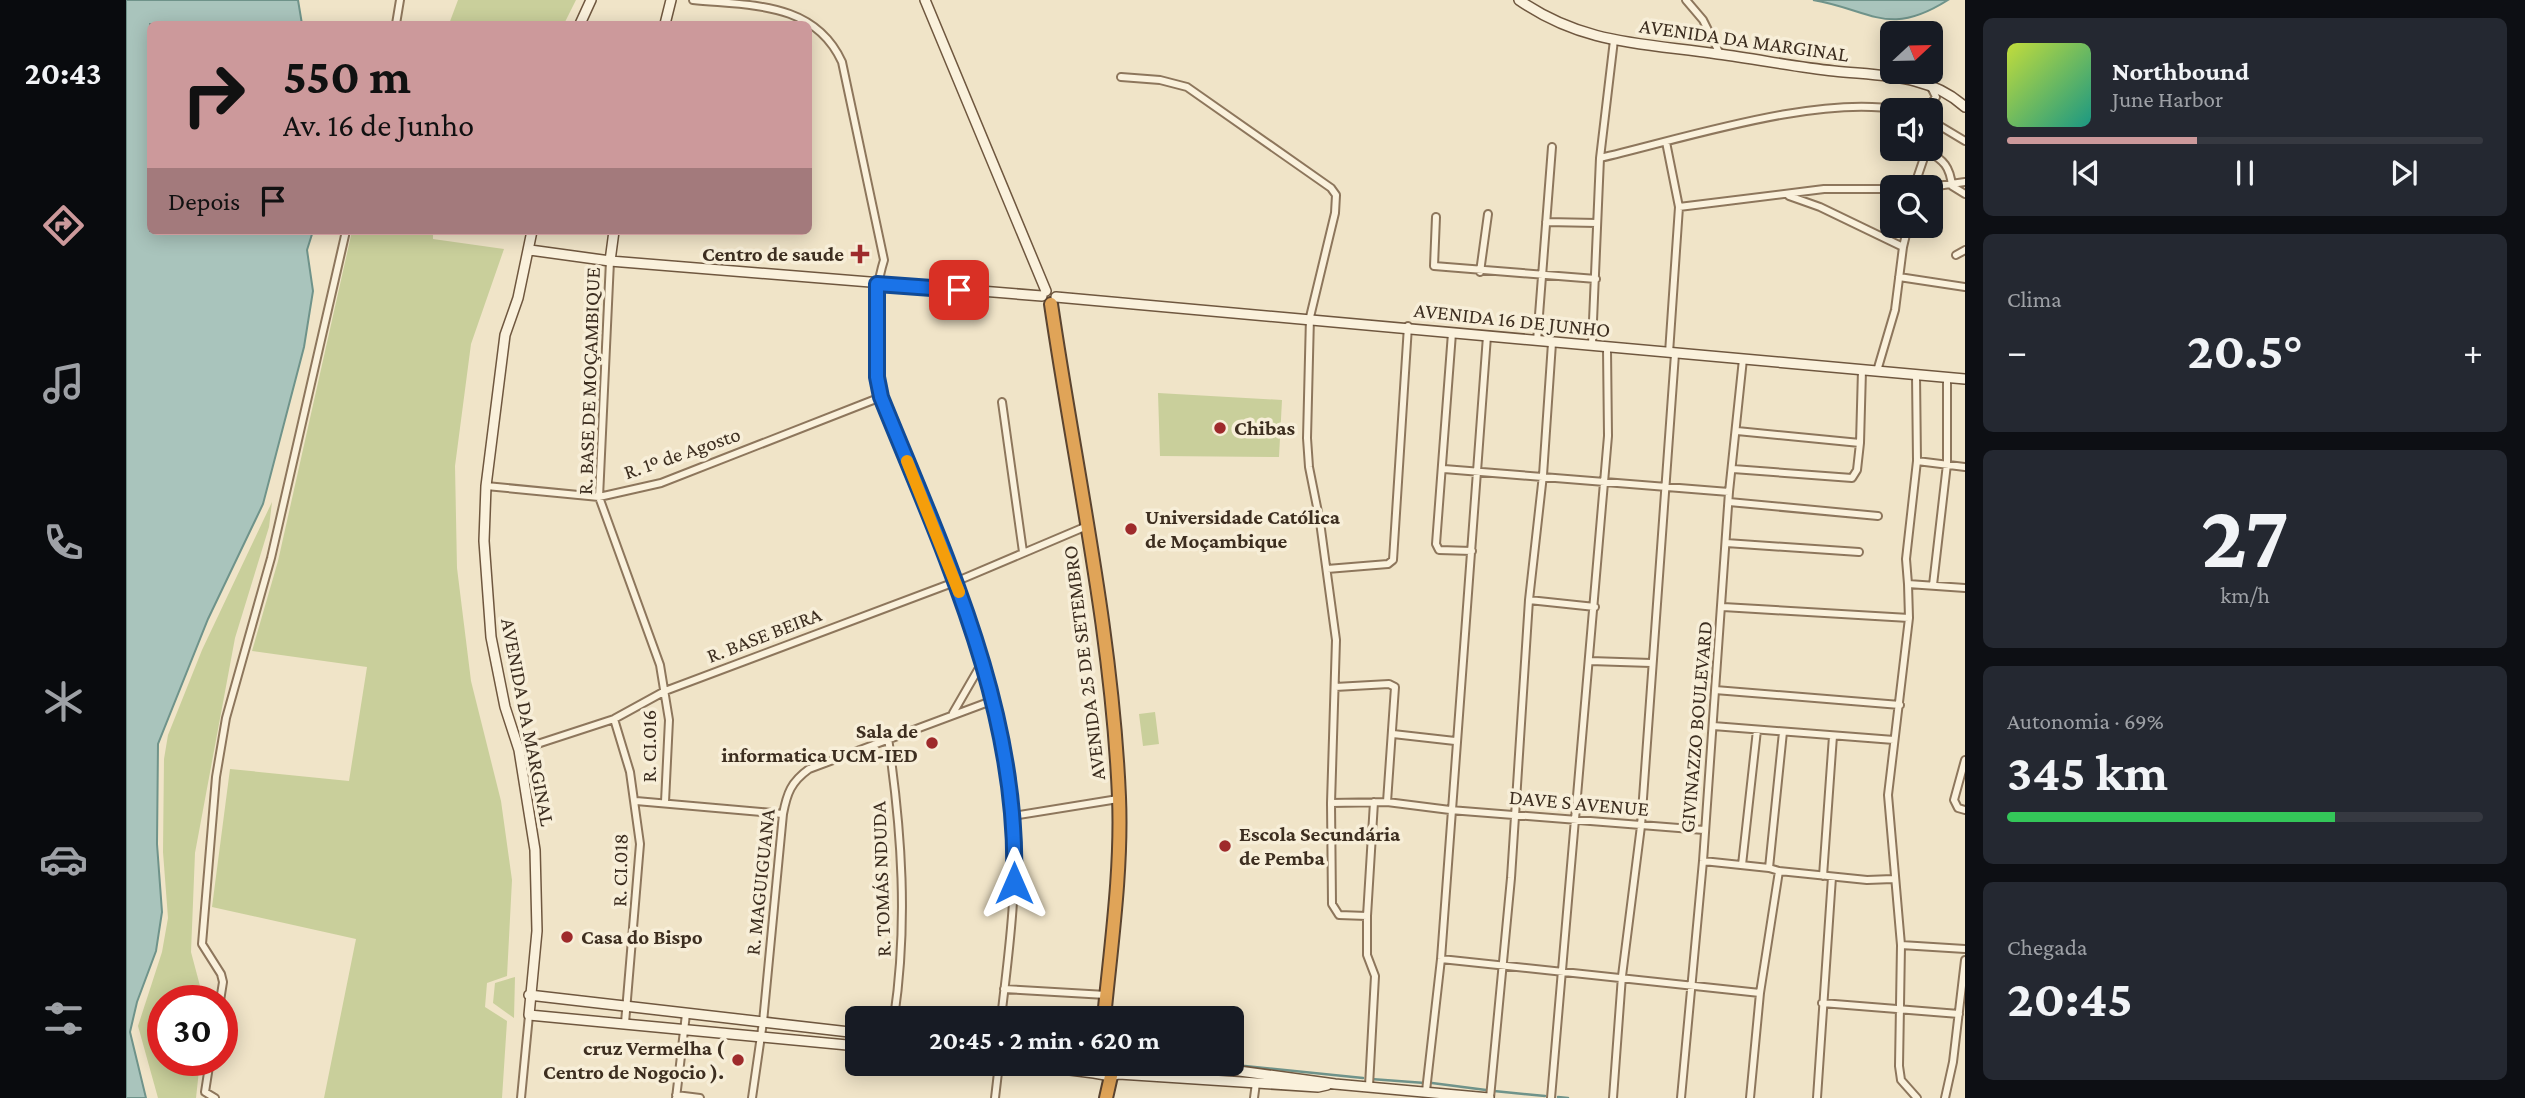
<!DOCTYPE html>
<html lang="pt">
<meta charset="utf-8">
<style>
:root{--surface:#171b24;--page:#242831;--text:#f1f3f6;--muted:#9ea1a6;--line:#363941;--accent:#cc999b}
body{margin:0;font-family:"Crimson Pro",serif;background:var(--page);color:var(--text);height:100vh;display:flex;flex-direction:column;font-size:26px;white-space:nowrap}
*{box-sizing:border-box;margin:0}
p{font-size:23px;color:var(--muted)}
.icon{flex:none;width:38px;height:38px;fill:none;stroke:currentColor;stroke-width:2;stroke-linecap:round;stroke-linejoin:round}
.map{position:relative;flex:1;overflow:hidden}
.details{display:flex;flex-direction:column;gap:18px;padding:18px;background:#0d0f14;width:560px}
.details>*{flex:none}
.top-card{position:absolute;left:21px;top:21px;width:665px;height:214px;border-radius:10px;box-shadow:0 4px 18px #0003;background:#cc999b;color:#111;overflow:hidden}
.needle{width:46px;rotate:68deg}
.tools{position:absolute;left:1754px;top:21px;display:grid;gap:14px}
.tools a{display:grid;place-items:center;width:63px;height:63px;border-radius:10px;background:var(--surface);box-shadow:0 4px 18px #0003;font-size:35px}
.speed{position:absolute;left:21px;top:985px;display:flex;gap:14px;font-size:35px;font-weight:700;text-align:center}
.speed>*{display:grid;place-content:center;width:91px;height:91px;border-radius:50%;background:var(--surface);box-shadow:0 4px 18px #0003;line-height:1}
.speed .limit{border:10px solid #d22;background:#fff;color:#111}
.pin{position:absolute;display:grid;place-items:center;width:60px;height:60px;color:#fff;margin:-30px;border-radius:14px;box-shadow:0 4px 10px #0006}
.me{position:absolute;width:77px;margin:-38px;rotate:0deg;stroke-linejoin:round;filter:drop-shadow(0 0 5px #0008)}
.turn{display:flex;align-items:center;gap:24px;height:147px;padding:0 21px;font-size:32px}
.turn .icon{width:91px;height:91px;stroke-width:2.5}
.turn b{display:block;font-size:49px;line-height:60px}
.then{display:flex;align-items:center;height:66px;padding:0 21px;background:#0003;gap:14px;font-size:26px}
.big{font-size:52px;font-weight:700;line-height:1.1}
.details .tile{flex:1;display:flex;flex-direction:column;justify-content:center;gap:10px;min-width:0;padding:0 24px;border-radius:10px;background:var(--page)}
.details .dial{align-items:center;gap:0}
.dial b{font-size:91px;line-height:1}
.song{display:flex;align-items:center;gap:21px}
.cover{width:84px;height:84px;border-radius:10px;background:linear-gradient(135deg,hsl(70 70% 55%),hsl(170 70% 35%))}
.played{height:7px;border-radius:4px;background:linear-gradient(90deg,var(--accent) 40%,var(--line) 40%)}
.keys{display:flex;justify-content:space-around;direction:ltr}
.heat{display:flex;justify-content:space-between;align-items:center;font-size:38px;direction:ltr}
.charge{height:10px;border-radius:5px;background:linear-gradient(90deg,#34c759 69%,var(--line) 0)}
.trip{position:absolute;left:719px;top:1006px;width:399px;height:70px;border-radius:10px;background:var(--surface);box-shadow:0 4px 18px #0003;font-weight:700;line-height:70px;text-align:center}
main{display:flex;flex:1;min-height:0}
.tabs{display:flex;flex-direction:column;width:126px;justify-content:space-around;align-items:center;background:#090b0e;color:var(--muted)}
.tabs .icon{width:49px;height:49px}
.tabs .active{color:var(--accent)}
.tabs b{font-size:32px;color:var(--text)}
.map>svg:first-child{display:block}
.green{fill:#c9cf9b}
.water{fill:#a9c4bc;stroke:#6f938a;stroke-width:2}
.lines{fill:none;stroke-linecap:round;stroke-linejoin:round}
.stream{stroke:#6f938a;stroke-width:2.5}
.street-casing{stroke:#8d765c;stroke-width:10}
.secondary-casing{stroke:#6f573f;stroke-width:12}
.highway-casing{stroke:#5b4430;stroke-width:16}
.street{stroke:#faf1dc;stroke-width:6}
.secondary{stroke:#faf1dc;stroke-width:9}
.highway{stroke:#e0a458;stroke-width:12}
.route-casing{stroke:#114b97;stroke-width:18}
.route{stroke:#1a73e8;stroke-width:12}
.slow{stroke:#f59e0b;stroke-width:12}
.poi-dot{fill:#9e2a2b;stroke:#f7eed8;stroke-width:2.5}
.labels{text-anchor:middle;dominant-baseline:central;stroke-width:7;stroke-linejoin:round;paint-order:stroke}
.street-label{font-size:21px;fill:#3d2e20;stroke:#f7eed8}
.poi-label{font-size:21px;font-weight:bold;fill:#3d2e20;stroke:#f7eed8;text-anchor:start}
</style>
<main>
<nav class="tabs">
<b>20:43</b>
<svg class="icon active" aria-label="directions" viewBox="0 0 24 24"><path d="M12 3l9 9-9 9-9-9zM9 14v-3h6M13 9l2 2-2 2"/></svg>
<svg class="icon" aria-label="music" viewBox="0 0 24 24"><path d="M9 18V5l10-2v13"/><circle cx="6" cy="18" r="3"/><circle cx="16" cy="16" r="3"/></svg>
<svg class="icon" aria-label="phone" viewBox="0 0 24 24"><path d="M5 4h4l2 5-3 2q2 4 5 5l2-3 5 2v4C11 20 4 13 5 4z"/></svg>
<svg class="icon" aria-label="climate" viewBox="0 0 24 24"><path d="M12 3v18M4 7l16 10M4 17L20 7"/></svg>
<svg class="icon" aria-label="car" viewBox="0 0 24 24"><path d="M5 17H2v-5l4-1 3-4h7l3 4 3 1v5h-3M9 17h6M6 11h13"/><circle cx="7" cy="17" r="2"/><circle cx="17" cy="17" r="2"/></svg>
<svg class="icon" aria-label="filters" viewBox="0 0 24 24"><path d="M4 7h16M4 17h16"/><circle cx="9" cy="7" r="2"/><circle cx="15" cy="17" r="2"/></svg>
</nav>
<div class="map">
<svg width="1839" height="1098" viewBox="0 0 1839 1098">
<rect width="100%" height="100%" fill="#f0e4c8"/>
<!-- green -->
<path class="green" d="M332,0H450L438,24H323Z
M226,231H307V239L378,249L345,344L329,466L331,568L345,681L375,801L386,880L381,976L361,983L359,1007L381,1021L376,1098H198L230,939L86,907L104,769L223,781L241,667L126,651L152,561Z
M1032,393L1156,400L1153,457L1034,456Z
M146,502L143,527L109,638L69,853L65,952L78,1001H37V1060L74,1061L70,1098H32L12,1026L36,952L42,918L37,852L38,759L42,735L76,650Z
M1029,712L1033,744L1017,746L1013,714Z
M389,977L388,1018L367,1003L369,983Z"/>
<!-- water -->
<path class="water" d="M0,0H172L176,24H24V231H187L181,250L187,291L178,347L137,504L82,619L32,744L31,844L36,912L30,951L11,1002L4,1032L20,1098H0Z
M1687,0H1822C1762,38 1746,10 1687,0Z"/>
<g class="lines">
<!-- stream -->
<path class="stream" d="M1099,1064L1237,1078
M1245,1079L1299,1083
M1306,1083L1360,1090
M1368,1091L1419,1096
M1432,1097L1442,1098"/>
<defs>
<path id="street" d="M567,0C624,6 688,1 716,62L758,260C746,298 746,358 755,397C810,533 875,669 887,817C892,885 883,951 875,1018
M1560,0L1577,20L1594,54
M270,24L274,0
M995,77L1034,80L1061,87L1205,188L1210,195L1209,213L1184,317L1181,438L1183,467L1194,522L1210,640L1205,803L1206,904L1213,915L1241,916
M1800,110L1810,97L1805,87
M1804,120L1839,141
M1540,142L1553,207L1543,353
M1801,151C1818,160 1824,167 1826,186L1839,194
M1474,158L1488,40
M1788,187L1801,149
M1804,187L1839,182
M1663,196L1694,207L1777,247L1769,310L1751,371
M1553,207L1698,189H1766
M1310,217L1308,266L1470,279
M1420,222L1471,223
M1777,247L1782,226
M1830,255L1839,250
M484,261L473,497L534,665L543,720L539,802
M1354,272L1362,214
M1773,277L1839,287
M1326,333L1310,544L1313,550L1346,551
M1411,341L1426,147
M1466,344L1474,158C1556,139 1693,94 1774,110
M876,402L897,552
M1611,431L1734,443L1736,370
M1791,461L1839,467
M1318,469L1603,492
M1607,469L1726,478L1731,470L1734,443
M360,486L473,497L535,483L755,397
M1603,502L1752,516
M1600,543L1733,552
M1201,569L1262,564L1267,560L1282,326
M1782,584L1780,559L1791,461L1790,375
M1807,585L1821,464V377
M1403,600L1469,607
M1597,607L1783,618
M1464,661L1525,663
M1209,687L1263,684L1269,687L1261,802
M1589,690L1774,705
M827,713L857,661
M488,719L504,772L514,844L499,1023
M1587,726L1768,740
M1267,734L1329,741
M762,738C776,833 782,924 768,1018
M393,750L488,719L539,691L829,582L961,526
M1839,760L1828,800L1832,808L1839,810
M510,801L657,814
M1205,803L1261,802L1324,810L1578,830
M887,816L992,799
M1577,861L1643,868
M1616,865L1631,730
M1653,871L1643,868L1657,732
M1697,876L1707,736
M1775,945L1839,949
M1315,959L1634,993
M878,989L980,995
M94,1001L97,982L95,974L76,944L90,777L100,718L145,558L220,231
M1696,1003L1833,1014
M84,1060L79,1092L89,1098
M1243,1086L1249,976L1241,955V916L1248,802
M1300,1091L1315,959L1361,336
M550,1095L574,1098
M395,1098L403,1015
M550,1098L560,1014
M626,1098L637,1022L657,814C661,793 665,782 683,769L868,700
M869,1098L873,1064
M1128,1098L1130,1083
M1364,1098L1385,878L1403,600L1417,475L1426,343
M1425,1098L1482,436L1481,349
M1487,1098L1496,976L1515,826L1549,354
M1555,1098L1577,861L1603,492L1617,359
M1624,1098L1634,993L1653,871L1741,880L1767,879
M1691,1098L1706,877
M1791,1098L1775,1080L1773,1066L1775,945L1762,795L1783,618L1782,584L1839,588
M1819,1098L1827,1062L1839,960"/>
<path id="secondary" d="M799,0L920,291
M1393,0C1458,45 1517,43 1592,54C1631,59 1669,67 1708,71C1755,76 1803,74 1839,107
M454,24L465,0
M539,24L545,0
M406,231L392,298L379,335L360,486L358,541L365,637L379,707L393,750L409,850L411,931L403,1015L732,1046
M404,250L484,261L916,296
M484,261L488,231
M930,297L1839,379
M403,995L732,1033
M896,1064L968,1073
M974,1064L968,1073L985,1076L993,1074L998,1064
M1062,1064L1209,1084L1363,1098
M993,1074L1192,1087L1201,1085"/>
<path id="highway" d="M925,304C949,468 986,631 993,797C996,871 985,945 978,1018
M980,1098L985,1076"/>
</defs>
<!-- street casing -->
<use href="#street" class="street-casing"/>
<!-- secondary casing -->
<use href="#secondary" class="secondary-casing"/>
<!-- highway casing -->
<use href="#highway" class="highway-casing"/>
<!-- street -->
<use href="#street" class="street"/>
<!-- secondary -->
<use href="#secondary" class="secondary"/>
<!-- highway -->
<use href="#highway" class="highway"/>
</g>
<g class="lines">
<defs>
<path id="route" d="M833,290L751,284V377L755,397C818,553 894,711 888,883"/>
</defs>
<!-- route casing -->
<use href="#route" class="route-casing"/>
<!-- route -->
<use href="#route" class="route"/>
<!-- slow -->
<path class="slow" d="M781,461L833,592"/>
</g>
<!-- markers -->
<g class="poi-dot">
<path d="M730.5 243.5h7v7h7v7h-7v7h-7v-7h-7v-7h7z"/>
<circle cx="1094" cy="428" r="7"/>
<circle cx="1005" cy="529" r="7"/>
<circle cx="806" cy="743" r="7"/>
<circle cx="1099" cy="846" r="7"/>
<circle cx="441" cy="937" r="7"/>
<circle cx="612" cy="1060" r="7"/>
</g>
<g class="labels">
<!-- street labels -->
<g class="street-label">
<text transform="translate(1618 40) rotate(8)">AVENIDA DA MARGINAL</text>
<text transform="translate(1386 320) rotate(6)">AVENIDA 16 DE JUNHO</text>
<text transform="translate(463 381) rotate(-88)">R. BASE DE MOÇAMBIQUE</text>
<text transform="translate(556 453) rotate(-19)">R. 1º de Agosto</text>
<text transform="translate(638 635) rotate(-21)">R. BASE BEIRA</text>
<text transform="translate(958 663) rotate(-97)">AVENIDA 25 DE SETEMBRO</text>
<text transform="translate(402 722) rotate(79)">AVENIDA DA MARGINAL</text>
<text transform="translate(1570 727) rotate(-85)">GIVINAZZO BOULEVARD</text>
<text transform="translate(523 746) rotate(-90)">R. CI.016</text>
<text transform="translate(1453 803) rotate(5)">DAVE S AVENUE</text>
<text transform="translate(494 870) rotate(-89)">R. CI.018</text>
<text transform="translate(755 879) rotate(-92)">R. TOMÁS NDUDA</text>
<text transform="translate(634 882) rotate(-84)">R. MAGUIGUANA</text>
</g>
<!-- poi labels -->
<g class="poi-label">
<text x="718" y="254" text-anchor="end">Centro de saude</text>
<text x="1108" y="428">Chibas</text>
<text x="1019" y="517">Universidade Católica<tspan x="1019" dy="24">de Moçambique</tspan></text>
<text x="792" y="731" text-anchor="end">Sala de<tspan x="792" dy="24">informatica UCM-IED</tspan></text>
<text x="1113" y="834">Escola Secundária<tspan x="1113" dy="24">de Pemba</tspan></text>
<text x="455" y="937">Casa do Bispo</text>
<text x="598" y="1048" text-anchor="end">cruz Vermelha (<tspan x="598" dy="24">Centro de Nogocio ).</tspan></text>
</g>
</g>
</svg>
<div class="tools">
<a><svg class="needle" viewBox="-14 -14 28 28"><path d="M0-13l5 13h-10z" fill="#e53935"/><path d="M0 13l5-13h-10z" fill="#9ea1a6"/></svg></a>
<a><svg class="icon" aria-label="sound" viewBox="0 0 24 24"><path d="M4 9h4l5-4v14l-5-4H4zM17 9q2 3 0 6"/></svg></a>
<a><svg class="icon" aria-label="search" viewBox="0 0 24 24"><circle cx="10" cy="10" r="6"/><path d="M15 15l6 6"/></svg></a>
</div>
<div class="speed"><div class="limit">30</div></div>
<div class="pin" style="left:833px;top:290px;background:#d93025"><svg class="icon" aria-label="arrive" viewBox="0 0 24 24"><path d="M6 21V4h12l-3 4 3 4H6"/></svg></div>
<svg class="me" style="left:888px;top:883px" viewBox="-20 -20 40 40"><path d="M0-17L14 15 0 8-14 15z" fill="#1a73e8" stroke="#fff" stroke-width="4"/></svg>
<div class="trip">20:45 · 2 min · 620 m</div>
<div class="top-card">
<div class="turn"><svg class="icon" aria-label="right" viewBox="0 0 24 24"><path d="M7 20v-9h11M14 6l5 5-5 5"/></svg><div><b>550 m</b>Av. 16 de Junho</div></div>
<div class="then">Depois<svg class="icon" aria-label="arrive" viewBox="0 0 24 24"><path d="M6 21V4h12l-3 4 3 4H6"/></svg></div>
</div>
</div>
<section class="details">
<div class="tile">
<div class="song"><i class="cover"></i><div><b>Northbound</b><p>June Harbor</p></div></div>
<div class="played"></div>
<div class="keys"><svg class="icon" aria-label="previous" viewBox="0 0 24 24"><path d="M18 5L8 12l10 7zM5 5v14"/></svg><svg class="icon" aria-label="pause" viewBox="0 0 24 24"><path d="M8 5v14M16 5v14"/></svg><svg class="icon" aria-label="next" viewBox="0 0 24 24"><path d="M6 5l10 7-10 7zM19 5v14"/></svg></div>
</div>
<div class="tile"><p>Clima</p>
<div class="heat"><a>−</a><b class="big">20.5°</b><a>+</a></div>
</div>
<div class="tile dial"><b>27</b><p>km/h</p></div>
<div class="tile"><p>Autonomia · 69%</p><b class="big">345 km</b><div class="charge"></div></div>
<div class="tile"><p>Chegada</p><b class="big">20:45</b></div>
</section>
</main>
